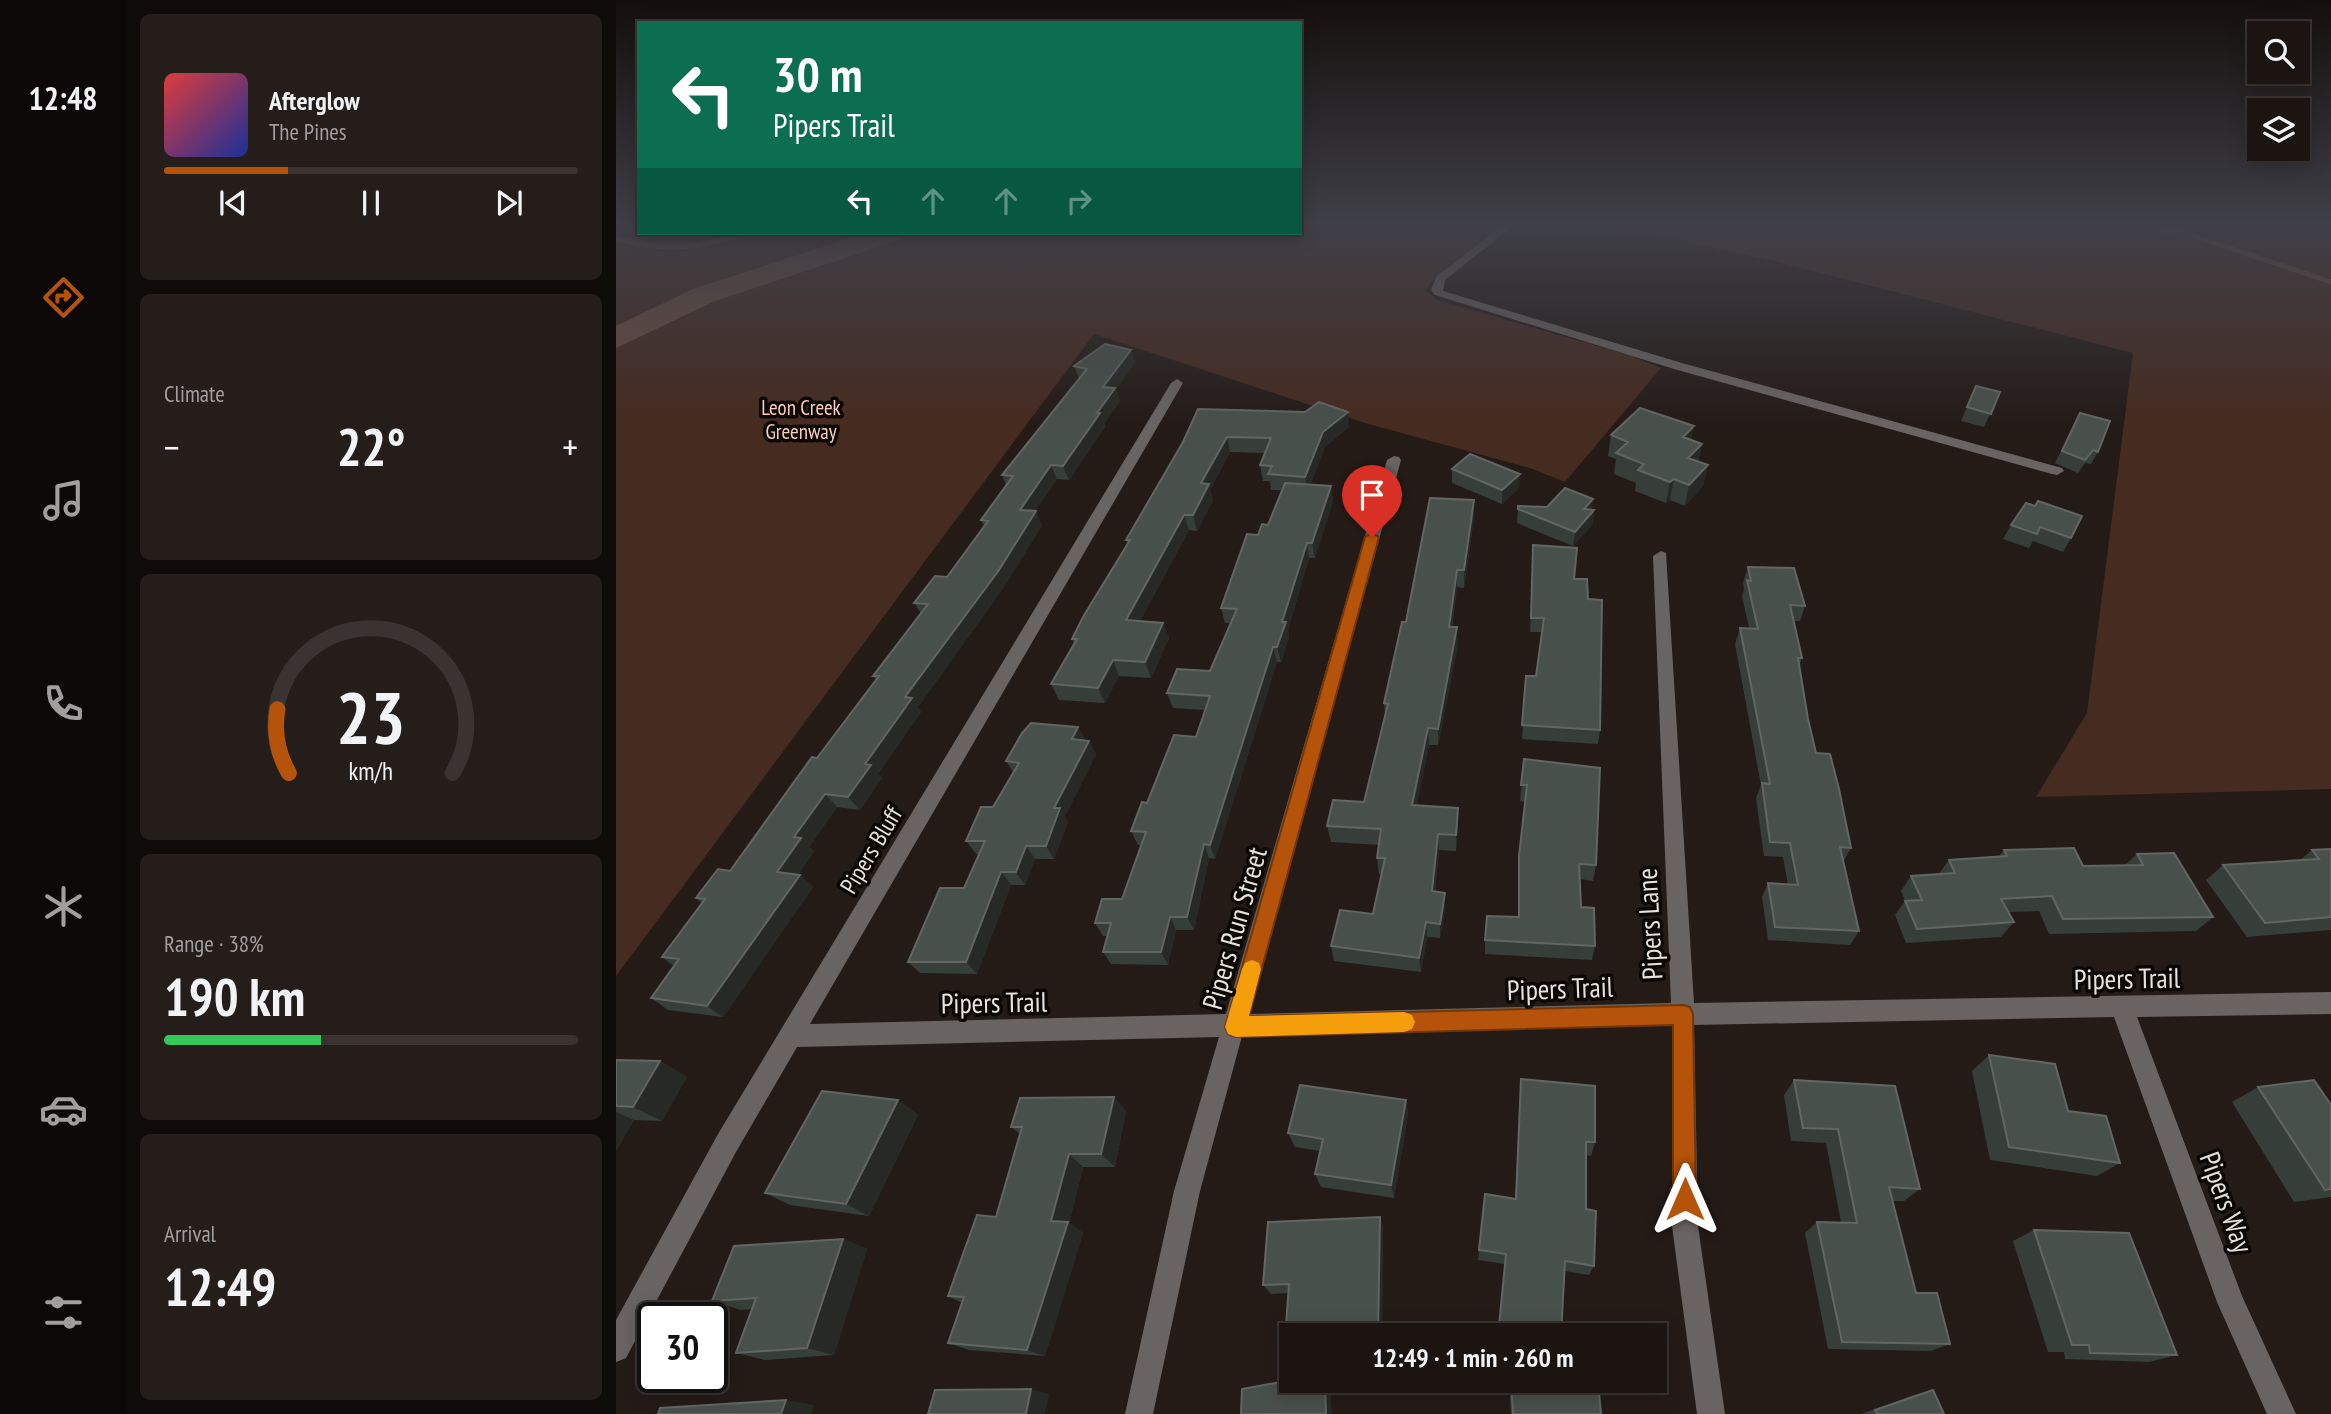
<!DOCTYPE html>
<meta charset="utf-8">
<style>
:root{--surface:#1b1411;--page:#241d1a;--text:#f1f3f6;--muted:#a09e9f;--line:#393331;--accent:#b45309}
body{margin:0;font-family:"PT Sans Narrow",sans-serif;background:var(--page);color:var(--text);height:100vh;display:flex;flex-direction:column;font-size:26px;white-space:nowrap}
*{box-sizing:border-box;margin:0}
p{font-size:23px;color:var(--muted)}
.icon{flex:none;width:38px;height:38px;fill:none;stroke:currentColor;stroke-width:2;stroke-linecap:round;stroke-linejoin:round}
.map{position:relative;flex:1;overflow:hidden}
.details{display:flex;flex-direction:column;gap:14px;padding:14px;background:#0f0b09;width:490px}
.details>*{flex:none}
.hud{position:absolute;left:21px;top:21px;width:665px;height:214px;border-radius:0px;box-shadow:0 4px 18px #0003,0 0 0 2px var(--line);background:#0b6e4f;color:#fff;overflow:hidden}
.controls{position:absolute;left:1631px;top:21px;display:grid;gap:14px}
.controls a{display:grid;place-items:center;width:63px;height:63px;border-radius:0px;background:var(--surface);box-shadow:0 4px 18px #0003,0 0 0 2px var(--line);font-size:35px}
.speed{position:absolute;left:21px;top:1302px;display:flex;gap:14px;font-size:35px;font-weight:700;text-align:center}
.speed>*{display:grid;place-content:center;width:91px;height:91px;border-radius:50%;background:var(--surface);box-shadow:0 4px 18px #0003,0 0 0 2px var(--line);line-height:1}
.speed .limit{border:4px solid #111;border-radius:10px;background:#fff;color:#111}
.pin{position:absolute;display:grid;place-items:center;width:60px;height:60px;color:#fff;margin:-72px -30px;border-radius:50% 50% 50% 0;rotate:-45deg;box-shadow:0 0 7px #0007}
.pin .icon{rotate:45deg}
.me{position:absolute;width:77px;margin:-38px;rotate:0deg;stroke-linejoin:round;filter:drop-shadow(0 0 5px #0008)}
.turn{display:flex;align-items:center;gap:24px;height:147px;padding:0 21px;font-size:32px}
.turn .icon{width:91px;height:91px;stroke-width:2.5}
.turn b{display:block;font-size:49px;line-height:60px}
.lanes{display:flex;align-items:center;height:66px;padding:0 21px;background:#0003;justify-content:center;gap:35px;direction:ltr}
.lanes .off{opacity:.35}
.big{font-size:52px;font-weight:700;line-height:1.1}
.details .widget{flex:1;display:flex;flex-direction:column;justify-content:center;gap:10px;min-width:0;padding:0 24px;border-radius:10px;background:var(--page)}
.details .dial{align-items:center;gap:0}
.dial svg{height:182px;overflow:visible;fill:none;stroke:var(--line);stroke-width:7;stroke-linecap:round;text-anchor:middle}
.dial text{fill:var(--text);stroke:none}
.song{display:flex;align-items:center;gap:21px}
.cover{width:84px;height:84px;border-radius:10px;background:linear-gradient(135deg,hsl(0 70% 55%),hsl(230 70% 35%))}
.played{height:7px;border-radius:4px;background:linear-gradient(90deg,var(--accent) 30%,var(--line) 30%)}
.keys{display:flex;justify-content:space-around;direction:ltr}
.heat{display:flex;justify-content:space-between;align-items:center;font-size:38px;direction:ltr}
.charge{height:10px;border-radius:5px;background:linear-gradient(90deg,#34c759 38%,var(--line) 0)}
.trip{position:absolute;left:663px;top:1323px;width:388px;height:70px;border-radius:0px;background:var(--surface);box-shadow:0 4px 18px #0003,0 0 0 2px var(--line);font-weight:700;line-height:70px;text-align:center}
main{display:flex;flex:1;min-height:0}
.tabs{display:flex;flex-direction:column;width:126px;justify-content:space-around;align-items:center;background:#0b0807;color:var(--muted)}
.tabs .icon{width:49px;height:49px}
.tabs .on{color:var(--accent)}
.tabs b{font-size:32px;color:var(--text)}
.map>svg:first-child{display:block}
.green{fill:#452b20}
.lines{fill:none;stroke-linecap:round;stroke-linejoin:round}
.stream{stroke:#6d4d3f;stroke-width:5}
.river{fill:#6d4d3f;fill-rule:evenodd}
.minor{fill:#696462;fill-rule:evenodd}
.wall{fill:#353e39}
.shaded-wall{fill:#262924}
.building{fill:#48504b;stroke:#616662;stroke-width:2}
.route{fill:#b45309;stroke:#753606;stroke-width:2}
.slow{fill:#f59e0b}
.labels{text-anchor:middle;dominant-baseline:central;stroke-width:7;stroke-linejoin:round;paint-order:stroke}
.far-park-label{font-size:21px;fill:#fecdb8;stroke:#0a0705}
.street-label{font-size:24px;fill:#e8e1de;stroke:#0a0705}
.near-street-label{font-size:28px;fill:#e8e1de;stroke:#0a0705}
</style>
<main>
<nav class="tabs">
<b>12:48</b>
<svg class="icon on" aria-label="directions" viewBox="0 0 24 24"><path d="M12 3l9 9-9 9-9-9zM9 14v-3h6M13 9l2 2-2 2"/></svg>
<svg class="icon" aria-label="music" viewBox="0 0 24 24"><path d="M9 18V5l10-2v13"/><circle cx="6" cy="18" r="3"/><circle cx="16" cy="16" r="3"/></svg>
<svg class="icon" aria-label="phone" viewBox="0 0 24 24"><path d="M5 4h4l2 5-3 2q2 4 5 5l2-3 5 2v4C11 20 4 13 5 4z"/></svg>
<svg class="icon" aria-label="climate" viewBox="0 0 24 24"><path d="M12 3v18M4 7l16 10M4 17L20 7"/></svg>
<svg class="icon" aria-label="car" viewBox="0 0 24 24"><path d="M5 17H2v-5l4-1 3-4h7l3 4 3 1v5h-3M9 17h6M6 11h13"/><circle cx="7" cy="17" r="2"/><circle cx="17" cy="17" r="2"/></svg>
<svg class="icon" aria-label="filters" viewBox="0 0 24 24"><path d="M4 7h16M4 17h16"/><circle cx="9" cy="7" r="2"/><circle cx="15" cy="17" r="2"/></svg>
</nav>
<section class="details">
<div class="widget">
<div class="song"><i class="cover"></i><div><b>Afterglow</b><p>The Pines</p></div></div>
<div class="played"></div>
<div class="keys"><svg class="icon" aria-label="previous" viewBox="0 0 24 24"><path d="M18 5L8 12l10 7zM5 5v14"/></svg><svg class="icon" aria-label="pause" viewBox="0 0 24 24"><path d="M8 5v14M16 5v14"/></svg><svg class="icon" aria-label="next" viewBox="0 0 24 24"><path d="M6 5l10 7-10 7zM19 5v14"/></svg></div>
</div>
<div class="widget"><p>Climate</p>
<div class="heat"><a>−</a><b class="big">22°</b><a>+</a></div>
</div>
<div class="widget dial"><svg viewBox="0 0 100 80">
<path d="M14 69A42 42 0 1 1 86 69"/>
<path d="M14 69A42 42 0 0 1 9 41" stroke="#b45309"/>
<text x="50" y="56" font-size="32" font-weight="700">23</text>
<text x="50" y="72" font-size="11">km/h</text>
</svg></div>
<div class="widget"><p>Range · 38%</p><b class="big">190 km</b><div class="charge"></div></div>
<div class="widget"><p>Arrival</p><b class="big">12:49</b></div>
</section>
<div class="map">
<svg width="1715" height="1414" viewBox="0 0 1715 1414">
<rect width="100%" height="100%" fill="#241b17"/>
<!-- green -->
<path class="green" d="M0,225H23V233H684V225H886L815,282L810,291L821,300L1016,356L1045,368L949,482L914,468L749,423L478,334L0,976Z
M985,225H1715V789L1420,797L1471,713L1517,353L1154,260Z"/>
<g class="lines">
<!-- stream -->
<path class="stream" d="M1497,225L1566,232L1715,282
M0,238C46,253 85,248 131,233"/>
<!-- river -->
<path class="river" d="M249,233H290L286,239L99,301L0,348V326L77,289Z"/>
<!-- minor -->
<path class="minor" d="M887,225H898L829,280L827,291L1066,363L1446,468L1448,471L1441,475L1436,474L1058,369L819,295L815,290L820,277Z
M561,379L567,383L194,1024L610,1014L771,460L778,456L783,457L785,460L632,1014L1055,1003L1037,556L1045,551L1050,553L1078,1003L1715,992V1014L1521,1017L1626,1296L1680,1414H1651L1601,1302L1498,1017L1078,1025L1082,1226L1109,1414H1081L1056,1226V1025L626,1036L584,1191L537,1414H509L558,1191L603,1037L181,1047L120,1152L10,1358L0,1362V1320L102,1134L555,383Z"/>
</g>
<!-- wall -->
<path class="wall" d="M515,350L519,363L500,389L504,401L488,424L489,427L453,480L441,479L419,511L426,525L390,584L302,707L305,712L262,774L266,778L244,810L221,807L193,847L198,851L182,875H184L197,887L107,1017L52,1010L35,998L58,966L46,957L86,903L80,898L114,871L201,758L260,680L257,676L305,613L298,603L331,577L368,526L365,520L390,485L386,475L463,379L458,366Z
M1360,386L1384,392L1368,427L1345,421Z
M582,409L733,427L709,447L694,485L715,486L717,501L699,558H693L672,630L673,637L665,662H661L599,859L593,858L578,930H560L552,965L495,964L487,952L491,936H487L479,923L506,899L525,846L522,845L515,831L531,803L580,737L589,710L557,708L551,693L594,671L614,623H609L605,608L642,535L652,525L666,490H655L654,481H647L644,465L649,453L614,452L594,490L597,500L581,531L573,530L524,621L547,623L553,638L535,678L503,676L489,703L443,700L435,684L458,644L456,639L511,544L510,540L567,442Z
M1464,413L1482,452L1475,464L1469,463L1462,473L1439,463Z
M995,435L1075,440L1086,444L1082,461L1092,465L1087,486L1069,506L1054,500L1050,503L1019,491L1020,483L998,474L1000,459L992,456Z
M836,469L903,488L886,504L836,483Z
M1410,503L1455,538L1447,552L1417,541L1413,548L1387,539L1395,525Z
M902,509L976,510L977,524L957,546L901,523Z
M858,517L848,588L841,587L836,627L842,645L822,745H813L801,805L842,808V824L840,851L823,850L819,891L829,908L824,938L811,937L805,972L718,961L715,946L757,914L766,874H763L761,858L763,845L715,842L711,826L748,802L769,715L768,703L790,622Z
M917,545L958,579L984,730L982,744L906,739L910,676H920L926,632H914Z
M1132,567L1189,606L1184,621H1177L1186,658L1183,666L1192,719L1200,753L1235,848L1227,862L1243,931L1234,945L1152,940L1146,897L1152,883L1172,885L1167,857L1148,856L1140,798L1145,785L1119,644L1124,628H1133L1126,596L1128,589L1127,583Z
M462,727L469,740L473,741L480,754L449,816L452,822L438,859H419L409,885H395L361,974L304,973L292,962L348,888L363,854H360L350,841L377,807L397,772L390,761Z
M908,759L980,865L977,881L964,879L965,907L979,946L976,960L869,954V940L902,917V872L909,802L904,801Z
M1715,849V930L1631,937L1590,880L1607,865L1683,861L1696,850Z
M1388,850L1467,866L1509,865L1521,854L1597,917L1580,931L1433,934L1423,911L1392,912L1398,922L1385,937L1290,943L1279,915L1289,901L1285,891L1295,876L1322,875L1333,860L1383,856Z
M1373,1055L1452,1111L1504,1163L1481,1176L1374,1160L1356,1071Z
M0,1060L44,1061L71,1077L46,1121L18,1120L0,1151Z
M905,1079L979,1142L975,1156L970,1155V1209L978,1266L973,1275L949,1271L945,1335H890L882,1334L889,1264L862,1260L863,1250L899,1199Z
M1178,1080L1304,1189L1288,1201H1276L1300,1293L1334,1344L1315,1351L1212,1349L1189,1233L1201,1222H1225L1210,1143L1175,1141L1168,1095Z
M1642,1087L1715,1105V1197L1678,1202L1616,1102Z
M498,1097L510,1111L499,1167H467L453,1223L467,1233L429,1356L353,1350L332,1343L346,1303L332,1296L380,1217L404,1134L395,1127Z
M282,1100L302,1115L253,1216L174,1205L149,1193Z
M790,1100L792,1114L778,1198L705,1187L699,1174L704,1151L679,1147L672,1133Z
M764,1217L767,1228L766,1335H676V1346L669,1340L672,1293L655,1294L647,1285Z
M1418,1230L1561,1355L1533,1362L1449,1359L1448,1352H1432L1397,1241Z
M227,1239L251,1249L218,1355L149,1360L120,1353L136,1309L125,1310L96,1301Z
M893,1381H982L985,1414H895Z
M1317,1390L1328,1414H1245L1298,1395Z"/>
<!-- shaded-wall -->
<path class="shaded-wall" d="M515,350L519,363L500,389L504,401L488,424L489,427L453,480L447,466L481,413L487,387Z
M732,412L733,427L709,447L692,492L689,477L707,432Z
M1078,426L1074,447L1067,437Z
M611,437L614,452L594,490L597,500L581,531L577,515L585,483Z
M1086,444L1081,464L1072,458Z
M435,465L441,479L410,525L404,510Z
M1092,465L1087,486L1069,506L1073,485Z
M904,474L903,488L886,504V490Z
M1058,479L1054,500L1050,503L1054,482Z
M715,486L717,501L699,558L696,543Z
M977,499L976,513L968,509Z
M858,500V517L848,588V570Z
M978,510L977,524L957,546L959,532Z
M420,511L426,525L390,584L302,707L305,712L262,774L266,778L244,810L232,797L249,764L289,697Z
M568,515L573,530L516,636L510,620Z
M691,543L693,558L672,630L673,637L665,662L661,647L666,622Z
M841,570V587L833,644V627Z
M547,623L553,638L535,678L529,662Z
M841,627L842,645L822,745V729Z
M657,647L661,662L599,859L594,845Z
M497,660L503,676L489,703L482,688Z
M462,727L469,741L456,739Z
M812,728L813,745L798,821L796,805Z
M473,741L480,754L449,816L452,822L438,859L430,846L438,808Z
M209,794L221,807L193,847L198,851L175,885L161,872L178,837Z
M842,808V824L840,851V835Z
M822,834L823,850L817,906L816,891Z
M588,844L593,858L578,930L571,917Z
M410,846L419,859L409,885L400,872Z
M385,872L395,885L361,974L350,962Z
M184,875L197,887L107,1017L91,1006Z
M829,893V908L824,938V924Z
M554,917L560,930L552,965L545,952Z
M810,922L811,937L805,972L803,958Z
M44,1061L71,1077L46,1121L17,1107Z
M498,1097L510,1111L499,1167L485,1154Z
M282,1100L302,1115L253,1216L230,1204Z
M790,1100L792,1114L778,1198L775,1185Z
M0,1112L18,1120L0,1151Z
M453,1154L467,1167L453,1223L467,1233L429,1356L411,1350L435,1221Z
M764,1217L767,1228L766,1335L762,1334Z
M227,1239L251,1249L218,1355L191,1348Z
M709,1381H714L716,1414H710Z
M415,1389L433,1394L429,1414H410Z
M170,1400L198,1405L195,1414H165Z"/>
<!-- building -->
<path class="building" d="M489,344L515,350L487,387L499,388L481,413H484L447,466L435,465L404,510L420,511L383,570L289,697L296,698L249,764L255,765L232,797L209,794L178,837L185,838L161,872L184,875L91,1006L35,998L63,959L46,957L89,899L80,898L102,869L114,871L196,757L201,758L263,676H257L312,604L298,603L319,576L331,577L372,521L365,520L397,476L386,475L471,369L458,366Z
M1360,386L1384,392L1375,414L1351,407Z
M703,402L732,412L707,432L689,477L652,474L656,466L644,465L655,438L611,437L585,483L593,484L577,515H568L510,620L547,623L529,662L497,660L482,688L435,684L461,639H456L467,617L514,540H510L567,442L582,409L689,412Z
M1024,408L1078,426L1067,437L1086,444L1072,458L1092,465L1073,485L1058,479L1054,482L1022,470L1028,464L1000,453L1012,442L995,435Z
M1464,413L1494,421L1482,452L1477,450L1469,460L1446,451Z
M854,454L904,474L886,490L836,469Z
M669,483L715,486L696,543H691L666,622H670L661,647H657L594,845L588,844L571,917H554L545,952H487L495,923H479L486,899H506L530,832L515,831L526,802L531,803L558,735L580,737L594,696L551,693L561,669L594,671L621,609L605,608L631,534L642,535L646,524L652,525Z
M949,488L977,499L968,509L978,510L959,532L902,509V506L931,507Z
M814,498L858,500L848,570H841L833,627H841L822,729L812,728L796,805L842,808L840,835L822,834L816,891L829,893L824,924L810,922L803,958L715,946L724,910L757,914L769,858H761L765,829L711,826L717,800L748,802L772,704L768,703L786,622H790Z
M1422,501L1466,516L1455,538L1424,527L1421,534L1395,525L1410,503L1419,506Z
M917,545L961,548L958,579H971L972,599L986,600L984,730L906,725L910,676H920L928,618H915Z
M1132,567L1178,568L1189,606L1174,605L1186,658H1182L1192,719L1200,753L1214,754L1223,789L1235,848L1224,847L1243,931L1159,927L1152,883L1182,885L1174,843L1154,842L1146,783L1154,784L1124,628L1142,629L1131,580L1135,581Z
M415,723L462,727L456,739L473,741L438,808H444L430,846H410L400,872H385L350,962H292L324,888H348L369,841H350L365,807H377L403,763L390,761L406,733Z
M908,759L984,768L980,865L963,864L965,907L978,908L979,946L869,940L871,916L903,917V856L911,785H905Z
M1458,848L1467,866L1527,865L1521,854L1558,853L1597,917L1447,919L1436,896L1385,899L1398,922L1301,929L1289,901L1306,900L1295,876L1339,873L1333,860L1391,856L1388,850Z
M1715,849V917L1649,923L1607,865L1703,859L1696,850Z
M1373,1055L1439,1064L1452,1111L1490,1116L1504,1163L1393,1147Z
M0,1060L44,1061L17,1107L0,1106Z
M905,1079L979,1086V1142H970V1209L980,1211L978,1266L949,1261L945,1335H893V1328L883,1326L890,1254L863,1250L869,1194L900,1199Z
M1178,1080L1279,1086L1304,1189L1273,1187L1300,1293H1321L1334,1344L1226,1342L1201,1222L1241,1223L1222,1129L1187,1128Z
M1698,1080L1715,1105V1189L1709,1190L1642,1087Z
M684,1085L790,1100L775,1185L699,1174L707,1139L672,1133Z
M206,1091L282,1100L230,1204L149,1193Z
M498,1097L485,1154H453L435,1221L452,1222L411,1350L332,1343L348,1297L332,1296L361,1215L380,1217L406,1127H395L404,1098Z
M764,1217L762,1334L676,1335V1339L669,1340L673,1284L647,1285L652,1222Z
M1418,1230L1513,1233L1561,1355L1474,1353L1473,1345H1456Z
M227,1239L191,1348L120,1353L140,1298L96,1301L118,1246Z
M676,1380L709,1381L710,1414H625L626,1389Z
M895,1381H982L985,1414H897Z
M415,1389L410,1414H312L319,1390Z
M1317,1390L1328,1414H1261L1259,1410Z
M170,1400L165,1414H42L44,1408Z"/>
<!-- sky -->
<linearGradient id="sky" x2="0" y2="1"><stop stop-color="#140f0d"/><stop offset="0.53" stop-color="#3f3f47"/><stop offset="1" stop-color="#3f3f47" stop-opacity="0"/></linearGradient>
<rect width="1715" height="423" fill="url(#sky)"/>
<!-- route -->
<path class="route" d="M756,533L763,537L633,1016L1067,1005L1074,1007L1077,1014L1080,1199L1077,1208L1069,1211L1060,1208L1057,1199V1025L620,1037L612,1034L609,1027L749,537Z"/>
<!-- slow -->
<path class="slow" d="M636,960L643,963L645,969L633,1016L788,1012L796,1015L799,1022L796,1029L788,1032L620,1037L612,1034L609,1027L626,969L629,963Z"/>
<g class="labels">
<!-- far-park labels -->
<g class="far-park-label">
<text x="185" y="407">Leon Creek<tspan x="185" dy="24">Greenway</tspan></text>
</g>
<!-- street labels -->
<g class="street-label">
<text transform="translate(255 850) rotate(-59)">Pipers Bluff</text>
</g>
<!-- near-street labels -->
<g class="near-street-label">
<text transform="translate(1033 924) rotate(-93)">Pipers Lane</text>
<text transform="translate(618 928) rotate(-74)">Pipers Run Street</text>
<text transform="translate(1511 978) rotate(-1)">Pipers Trail</text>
<text transform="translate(944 988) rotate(-2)">Pipers Trail</text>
<text transform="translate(378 1002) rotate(-1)">Pipers Trail</text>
<text transform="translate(1611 1202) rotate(70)">Pipers Way</text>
</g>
</g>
</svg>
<div class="controls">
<a><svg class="icon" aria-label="search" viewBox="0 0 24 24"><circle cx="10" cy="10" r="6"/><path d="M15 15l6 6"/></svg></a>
<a><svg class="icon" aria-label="layers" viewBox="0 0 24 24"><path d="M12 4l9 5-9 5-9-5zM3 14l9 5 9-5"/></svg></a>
</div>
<div class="speed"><div class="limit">30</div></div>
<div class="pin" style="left:756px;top:537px;background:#d93025"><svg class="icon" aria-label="arrive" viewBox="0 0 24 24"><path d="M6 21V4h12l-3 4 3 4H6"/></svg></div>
<svg class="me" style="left:1069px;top:1199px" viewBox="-20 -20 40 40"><path d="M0-17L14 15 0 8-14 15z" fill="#b45309" stroke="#fff" stroke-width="4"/></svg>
<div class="trip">12:49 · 1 min · 260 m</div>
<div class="hud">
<div class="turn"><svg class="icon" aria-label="left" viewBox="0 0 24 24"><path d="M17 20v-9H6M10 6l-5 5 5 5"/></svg><div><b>30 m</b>Pipers Trail</div></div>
<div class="lanes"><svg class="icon" aria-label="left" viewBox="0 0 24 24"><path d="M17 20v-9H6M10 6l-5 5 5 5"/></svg><svg class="icon off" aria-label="ahead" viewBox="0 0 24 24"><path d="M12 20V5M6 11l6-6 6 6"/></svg><svg class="icon off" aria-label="ahead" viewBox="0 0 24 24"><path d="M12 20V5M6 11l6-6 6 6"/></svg><svg class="icon off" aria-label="right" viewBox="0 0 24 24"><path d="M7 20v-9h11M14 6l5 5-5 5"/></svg></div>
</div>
</div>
</main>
